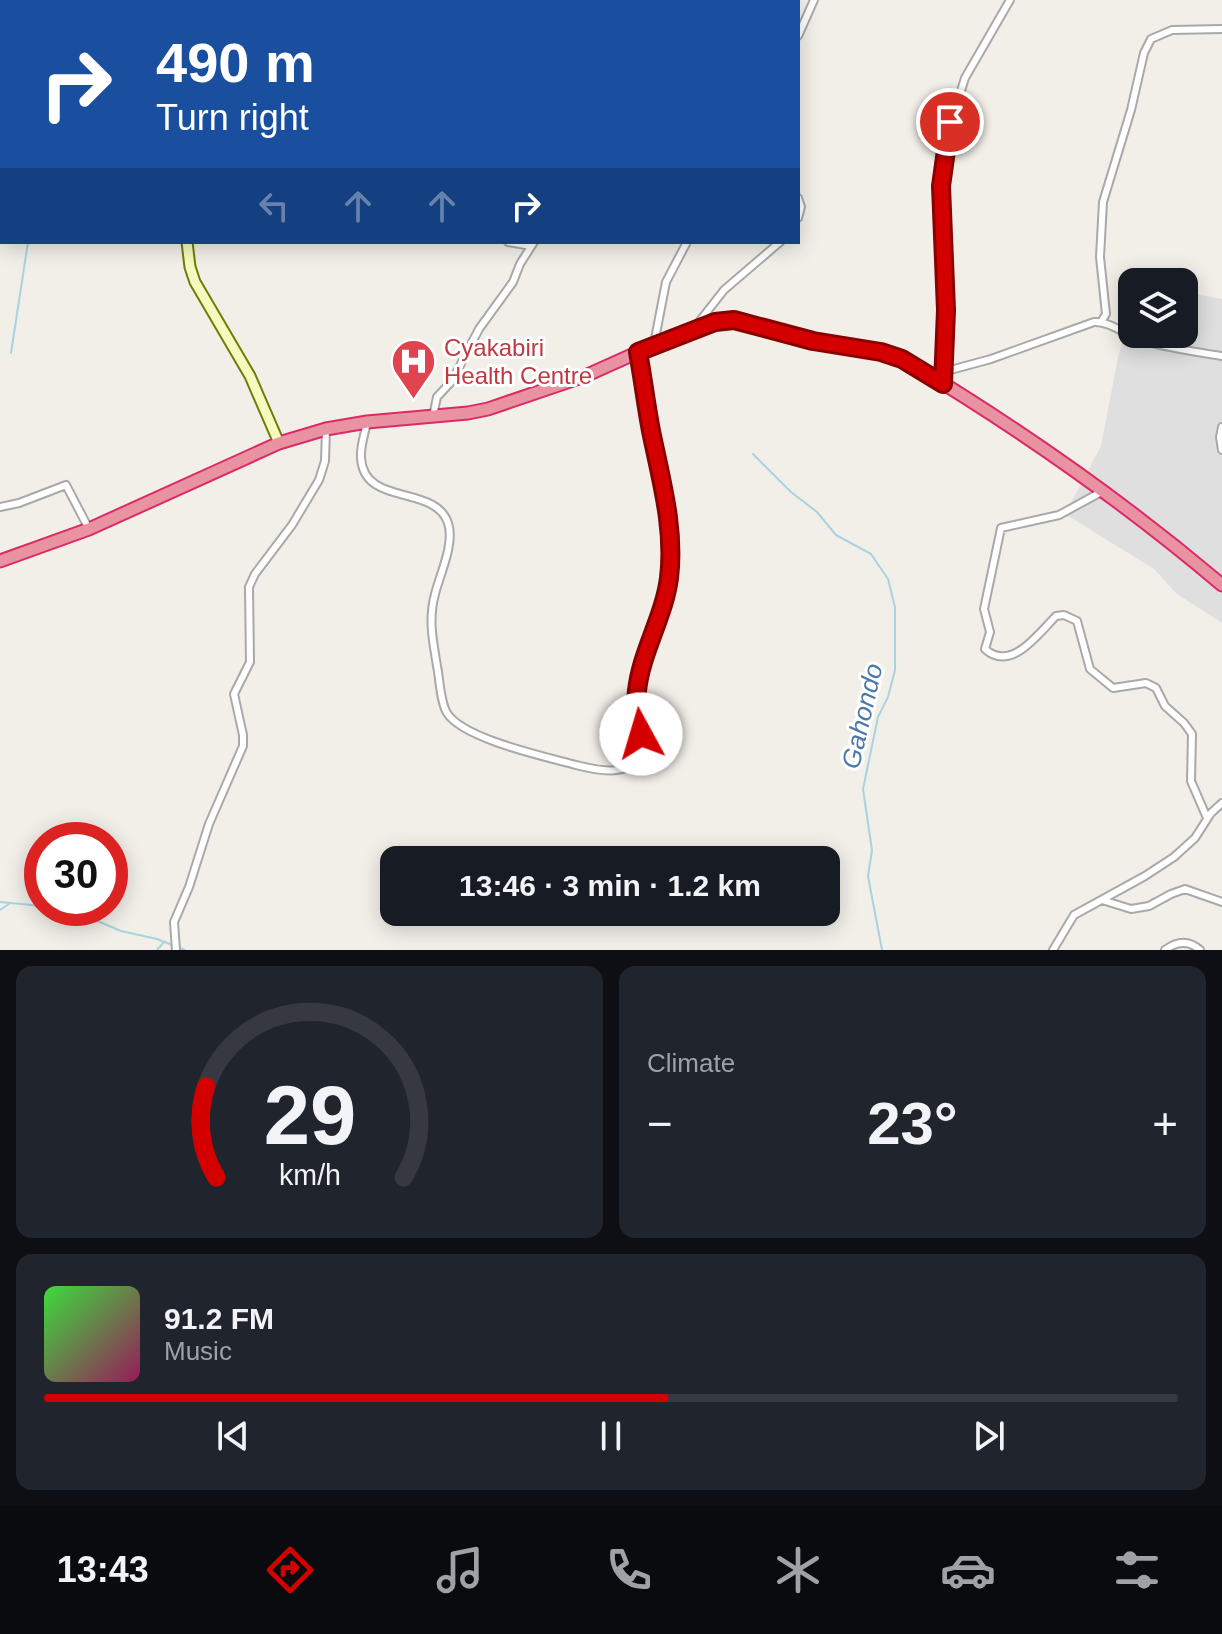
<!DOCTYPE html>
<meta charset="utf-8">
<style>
:root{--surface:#171b24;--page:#20242c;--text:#f1f3f6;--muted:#9ea1a6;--line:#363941;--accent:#d40000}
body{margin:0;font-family:Helvetica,sans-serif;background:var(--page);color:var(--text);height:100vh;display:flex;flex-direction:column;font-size:30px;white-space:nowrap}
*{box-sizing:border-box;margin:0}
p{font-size:26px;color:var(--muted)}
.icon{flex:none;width:44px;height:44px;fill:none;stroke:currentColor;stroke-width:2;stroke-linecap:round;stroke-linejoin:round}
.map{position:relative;height:950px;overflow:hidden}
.drawer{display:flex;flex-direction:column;gap:16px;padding:16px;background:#0d0f14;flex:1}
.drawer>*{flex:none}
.banner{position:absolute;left:0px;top:0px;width:800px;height:244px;box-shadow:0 4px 20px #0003;background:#1a4fa0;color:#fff;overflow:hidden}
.controls{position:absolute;left:1118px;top:268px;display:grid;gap:16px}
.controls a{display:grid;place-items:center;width:80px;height:80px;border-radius:16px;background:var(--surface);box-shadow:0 4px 20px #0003;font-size:40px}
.speed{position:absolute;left:24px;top:822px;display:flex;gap:16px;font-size:40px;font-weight:700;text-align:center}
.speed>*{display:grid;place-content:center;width:104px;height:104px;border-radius:50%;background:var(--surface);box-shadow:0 4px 20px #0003;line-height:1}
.speed .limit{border:12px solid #d22;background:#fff;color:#111}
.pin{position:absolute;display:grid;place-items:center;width:68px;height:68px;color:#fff;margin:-34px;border:4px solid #fff;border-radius:50%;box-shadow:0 2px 8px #0007}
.me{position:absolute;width:88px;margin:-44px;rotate:354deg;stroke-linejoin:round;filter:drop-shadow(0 0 6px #0008)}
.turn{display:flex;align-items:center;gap:28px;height:168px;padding:0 24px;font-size:36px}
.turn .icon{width:104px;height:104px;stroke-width:2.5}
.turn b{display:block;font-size:56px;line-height:68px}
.lanes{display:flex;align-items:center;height:76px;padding:0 24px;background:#0003;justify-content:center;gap:40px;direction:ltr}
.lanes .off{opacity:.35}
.big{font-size:60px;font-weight:700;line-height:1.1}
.drawer .tile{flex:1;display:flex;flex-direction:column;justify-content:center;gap:12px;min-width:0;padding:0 28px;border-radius:16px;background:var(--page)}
.drawer .dial{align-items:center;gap:0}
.dial svg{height:208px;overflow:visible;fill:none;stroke:var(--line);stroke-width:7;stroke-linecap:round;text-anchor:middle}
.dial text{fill:var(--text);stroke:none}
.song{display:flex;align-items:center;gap:24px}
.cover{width:96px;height:96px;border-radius:12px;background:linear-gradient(135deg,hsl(120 70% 55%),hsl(330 70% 35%))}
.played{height:8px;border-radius:4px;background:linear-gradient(90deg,var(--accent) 55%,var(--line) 55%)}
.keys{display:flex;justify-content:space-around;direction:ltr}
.heat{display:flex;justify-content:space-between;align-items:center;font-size:44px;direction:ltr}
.drawer .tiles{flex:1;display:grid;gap:16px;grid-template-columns:1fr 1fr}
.tile:last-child{grid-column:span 2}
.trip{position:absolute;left:380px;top:846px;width:460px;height:80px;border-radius:16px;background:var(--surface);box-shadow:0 4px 20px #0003;font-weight:700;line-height:80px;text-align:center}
.dock{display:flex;height:128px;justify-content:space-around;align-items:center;background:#090b0e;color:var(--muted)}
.dock .icon{width:56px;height:56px}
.dock .on{color:var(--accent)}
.dock b{font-size:36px;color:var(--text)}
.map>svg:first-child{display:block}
.residential{fill:#e0dfdf}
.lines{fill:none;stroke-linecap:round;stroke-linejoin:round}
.stream{stroke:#aad3df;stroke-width:2}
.street-casing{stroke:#a9a9a9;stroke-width:10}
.secondary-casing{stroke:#707d05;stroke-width:13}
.highway-casing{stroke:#dc2a67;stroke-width:15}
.street{stroke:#fff;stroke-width:6}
.secondary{stroke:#f7fabf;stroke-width:9}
.highway{stroke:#e892a2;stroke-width:11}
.route-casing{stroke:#8a0000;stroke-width:20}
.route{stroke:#d40000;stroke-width:14}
.labels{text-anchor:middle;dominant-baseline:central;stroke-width:6;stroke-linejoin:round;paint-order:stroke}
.health-label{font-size:24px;fill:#be3a42;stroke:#fff;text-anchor:start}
.water-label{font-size:26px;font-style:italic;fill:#4a7aab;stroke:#fff}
</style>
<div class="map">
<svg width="1222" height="950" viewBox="0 0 1222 950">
<rect width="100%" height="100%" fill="#f2efe9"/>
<!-- residential -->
<path class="residential" d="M1184,292L1222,299V623L1177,594L1154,569L1065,514L1101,446L1118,357L1132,311V334H1184Z"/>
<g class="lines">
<!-- stream -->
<path class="stream" d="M486,2L487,0
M0,61L2,69
M11,353L28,242
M753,454L791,492L817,512L836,535L871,554L888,579L895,607V670L888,697L878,717L863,789L872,850L868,876L882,950
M0,902L42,906
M67,908L121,931L157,939L185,950
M0,910L9,904
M157,950L164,942"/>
<defs>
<path id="street" d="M733,0L734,2
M224,2L225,0
M409,2L410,0
M605,2L606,0
M798,36L814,0
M798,198L801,207L798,218
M508,242L531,246
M1101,322L1106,314L1100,257L1103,202L1131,110L1144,53L1151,39L1172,30L1222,29
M695,327L724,290L780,242
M654,344L666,282L687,242
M943,372L991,359L1094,322C1110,321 1126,335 1141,340C1167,348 1195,352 1222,356
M943,384L946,310L941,186L945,141L965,78L1010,0
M433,416L437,397L452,381L479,329L513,282L520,264L534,242
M367,422C365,433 360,446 361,458C364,507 435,484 448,523C455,543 440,574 435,594C428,620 433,641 437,666C440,681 440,701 447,713C463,739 547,757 576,765C599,771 627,777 643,755L637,693L645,656L664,603L669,580L670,553L662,472L652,435L638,352
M1222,427L1220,437L1222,450
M1103,491L1059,515L1001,528L984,609L990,632L985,649C1011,673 1039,633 1056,616L1064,615L1077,621L1090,669L1113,688L1146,683L1156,688L1165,706L1184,723L1192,734L1191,781L1207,818
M0,507L19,503L66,485L89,529
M1102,900L1131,909L1149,906L1171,894L1185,889L1222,902
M176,950L174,922L189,887L209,824L243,746V735L234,694L250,662L249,587L255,574L292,525L319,480L325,461L326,429
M1053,950L1074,915L1145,876L1174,857L1195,838L1211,813L1222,803
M1165,950C1177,941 1189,940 1200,950"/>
<path id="secondary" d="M82,0L83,2
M187,242L190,267L195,282L250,376L279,443"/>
<path id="highway" d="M0,561L89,529L279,443L326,429L367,422L468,413L488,409L585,376L654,345L715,322L752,323L813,341L881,352L908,362C1018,428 1124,502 1222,585"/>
</defs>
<!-- street casing -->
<use href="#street" class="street-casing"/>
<!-- secondary casing -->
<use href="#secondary" class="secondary-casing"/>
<!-- highway casing -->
<use href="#highway" class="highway-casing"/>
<!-- street -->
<use href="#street" class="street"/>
<!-- secondary -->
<use href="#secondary" class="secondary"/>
<!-- highway -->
<use href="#highway" class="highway"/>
</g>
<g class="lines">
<defs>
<path id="route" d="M641,734C639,720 635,705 637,691C641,652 664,617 669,578C675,528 661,480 651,431C646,405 643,379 638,352L715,322L734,320L813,341L881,352L902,359L943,384L946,310L941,186L950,122"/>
</defs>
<!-- route casing -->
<use href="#route" class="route-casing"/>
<!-- route -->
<use href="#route" class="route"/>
</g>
<!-- icons -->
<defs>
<symbol id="hospital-pin" viewBox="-11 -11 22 30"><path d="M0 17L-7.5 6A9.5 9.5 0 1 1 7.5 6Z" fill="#e0444e" stroke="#fff"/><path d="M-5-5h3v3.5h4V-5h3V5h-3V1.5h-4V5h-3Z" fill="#fff"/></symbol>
</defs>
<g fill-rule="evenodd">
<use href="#hospital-pin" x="388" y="336" width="51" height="69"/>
</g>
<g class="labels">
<!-- health labels -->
<g class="health-label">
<text x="444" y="347">Cyakabiri<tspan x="444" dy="28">Health Centre</tspan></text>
</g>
<!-- water labels -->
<g class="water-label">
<text transform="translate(862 716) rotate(-77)">Gahondo</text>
</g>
</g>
</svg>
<div class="controls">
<a><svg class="icon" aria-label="layers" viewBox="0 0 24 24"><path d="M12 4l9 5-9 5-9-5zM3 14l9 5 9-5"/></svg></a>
</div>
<div class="speed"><div class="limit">30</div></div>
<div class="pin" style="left:950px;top:122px;background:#d93025"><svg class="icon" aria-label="arrive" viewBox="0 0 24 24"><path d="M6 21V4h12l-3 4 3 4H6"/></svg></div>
<svg class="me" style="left:641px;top:734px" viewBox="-20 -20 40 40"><circle r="19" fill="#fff"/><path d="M0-13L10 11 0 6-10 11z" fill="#d40000"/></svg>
<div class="trip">13:46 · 3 min · 1.2 km</div>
<div class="banner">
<div class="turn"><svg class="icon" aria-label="right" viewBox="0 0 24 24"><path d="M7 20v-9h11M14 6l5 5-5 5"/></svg><div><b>490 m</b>Turn right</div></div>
<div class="lanes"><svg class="icon off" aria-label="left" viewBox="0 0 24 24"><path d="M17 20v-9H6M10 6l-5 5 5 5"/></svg><svg class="icon off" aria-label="ahead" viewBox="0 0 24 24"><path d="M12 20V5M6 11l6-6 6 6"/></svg><svg class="icon off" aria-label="ahead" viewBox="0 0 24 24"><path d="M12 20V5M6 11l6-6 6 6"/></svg><svg class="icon" aria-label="right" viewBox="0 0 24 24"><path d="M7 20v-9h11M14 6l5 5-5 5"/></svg></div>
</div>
</div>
<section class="drawer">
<div class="tiles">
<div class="tile dial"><svg viewBox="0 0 100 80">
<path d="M14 69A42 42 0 1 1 86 69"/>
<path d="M14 69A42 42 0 0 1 10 34" stroke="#d40000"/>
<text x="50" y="56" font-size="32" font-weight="700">29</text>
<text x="50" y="72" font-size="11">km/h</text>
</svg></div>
<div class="tile"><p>Climate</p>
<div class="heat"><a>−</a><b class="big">23°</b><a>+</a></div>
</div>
<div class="tile">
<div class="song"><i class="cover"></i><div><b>91.2 FM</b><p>Music</p></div></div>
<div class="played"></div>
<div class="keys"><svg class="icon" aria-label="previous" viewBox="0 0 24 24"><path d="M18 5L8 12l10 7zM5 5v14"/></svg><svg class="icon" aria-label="pause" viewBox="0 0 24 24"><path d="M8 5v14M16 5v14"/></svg><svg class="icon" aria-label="next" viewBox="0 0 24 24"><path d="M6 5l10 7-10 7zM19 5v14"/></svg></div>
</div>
</div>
</section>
<nav class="dock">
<b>13:43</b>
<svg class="icon on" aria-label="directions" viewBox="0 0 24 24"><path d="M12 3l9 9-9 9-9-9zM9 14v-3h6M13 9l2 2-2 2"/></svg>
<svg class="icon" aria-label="music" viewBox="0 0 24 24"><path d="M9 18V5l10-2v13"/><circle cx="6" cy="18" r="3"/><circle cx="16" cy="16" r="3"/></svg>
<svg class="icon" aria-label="phone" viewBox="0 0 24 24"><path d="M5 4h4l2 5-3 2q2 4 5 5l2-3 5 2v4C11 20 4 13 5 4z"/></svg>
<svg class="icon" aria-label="climate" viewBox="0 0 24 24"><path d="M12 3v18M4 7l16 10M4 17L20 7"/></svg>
<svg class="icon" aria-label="car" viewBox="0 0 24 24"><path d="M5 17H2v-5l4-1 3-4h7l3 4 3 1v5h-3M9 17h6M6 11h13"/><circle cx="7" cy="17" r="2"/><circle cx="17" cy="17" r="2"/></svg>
<svg class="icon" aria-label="filters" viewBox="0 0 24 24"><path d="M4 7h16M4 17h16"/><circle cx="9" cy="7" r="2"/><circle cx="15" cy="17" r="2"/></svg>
</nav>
